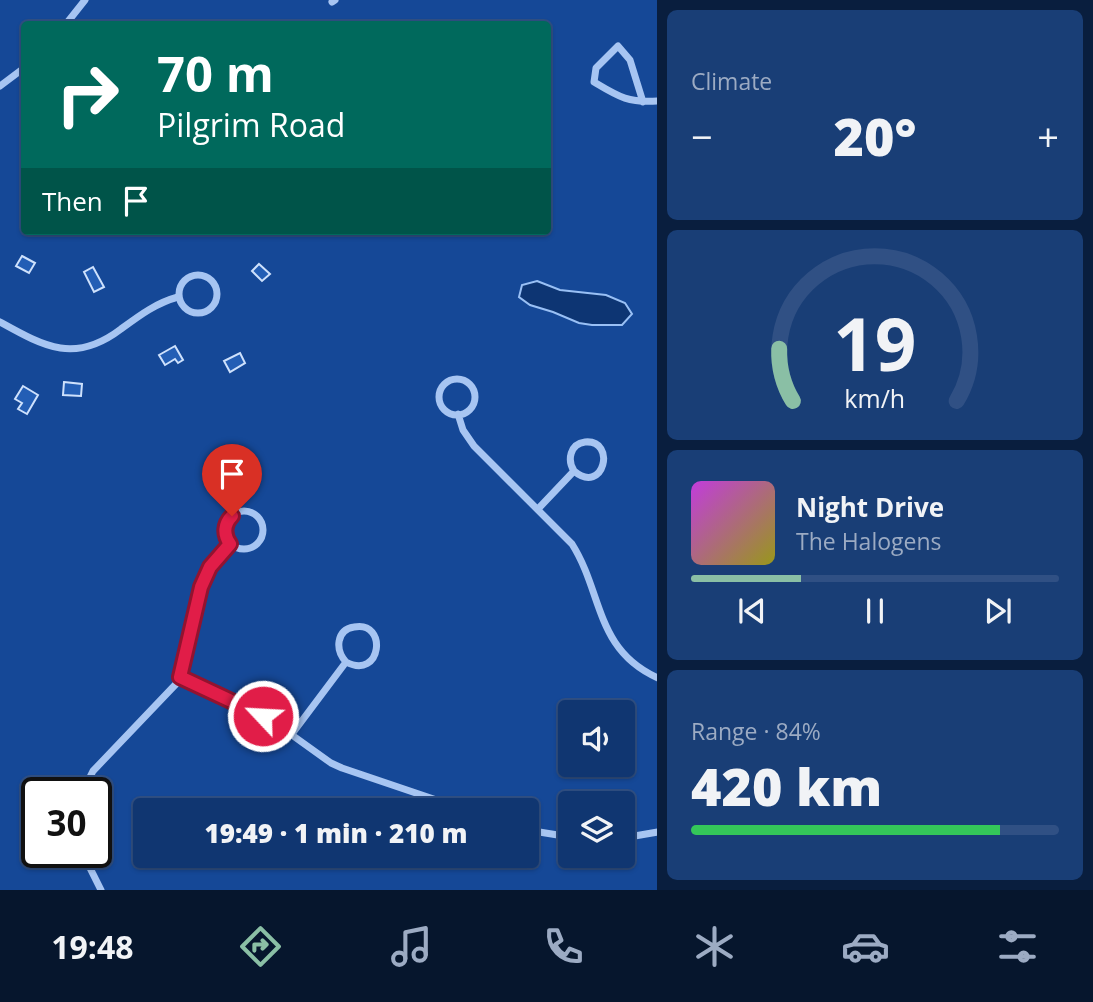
<!DOCTYPE html>
<meta charset="utf-8">
<style>
:root{--surface:#103671;--page:#193e76;--text:#f1f3f6;--muted:#9cabc3;--line:#305084;--accent:#8abfa5}
body{margin:0;font-family:"Open Sans",sans-serif;background:var(--page);color:var(--text);height:100vh;display:flex;flex-direction:column;font-size:26px;white-space:nowrap}
*{box-sizing:border-box;margin:0}
p{font-size:23px;color:var(--muted)}
.icon{flex:none;width:38px;height:38px;fill:none;stroke:currentColor;stroke-width:2;stroke-linecap:round;stroke-linejoin:round}
.map{position:relative;flex:1;overflow:hidden}
.drawer{display:flex;flex-direction:column;gap:10px;padding:10px;background:#091e3e;width:436px}
.drawer>*{flex:none}
.top-card{position:absolute;left:21px;top:21px;width:530px;height:214px;border-radius:7px;box-shadow:0 2px 5px #0004,0 0 0 2px var(--line);background:#00695c;color:#fff;overflow:hidden}
.controls{position:absolute;left:558px;top:700px;display:grid;gap:14px}
.controls a{display:grid;place-items:center;width:77px;height:77px;border-radius:7px;background:var(--surface);box-shadow:0 2px 5px #0004,0 0 0 2px var(--line);font-size:35px}
.speed{position:absolute;left:21px;top:777px;display:flex;gap:14px;font-size:35px;font-weight:700;text-align:center}
.speed>*{display:grid;place-content:center;width:91px;height:91px;border-radius:50%;background:var(--surface);box-shadow:0 2px 5px #0004,0 0 0 2px var(--line);line-height:1}
.speed .limit{border:4px solid #111;border-radius:10px;background:#fff;color:#111}
.pin{position:absolute;display:grid;place-items:center;width:60px;height:60px;color:#fff;margin:-72px -30px;border-radius:50% 50% 50% 0;rotate:-45deg;box-shadow:0 0 7px #0007}
.pin .icon{rotate:45deg}
.me{position:absolute;width:77px;margin:-38px;rotate:295deg;stroke-linejoin:round;filter:drop-shadow(0 0 5px #0008)}
.turn{display:flex;align-items:center;gap:24px;height:147px;padding:0 21px;font-size:32px}
.turn .icon{width:91px;height:91px;stroke-width:2.5}
.turn b{display:block;font-size:49px;line-height:60px}
.then{display:flex;align-items:center;height:66px;padding:0 21px;background:#0003;gap:14px;font-size:26px}
.big{font-size:52px;font-weight:800;line-height:1.1}
.drawer .widget{flex:1;display:flex;flex-direction:column;justify-content:center;gap:10px;min-width:0;padding:0 24px;border-radius:10px;background:var(--page)}
.drawer .dial{align-items:center;gap:0}
.dial svg{height:182px;overflow:visible;fill:none;stroke:var(--line);stroke-width:7;stroke-linecap:round;text-anchor:middle}
.dial text{fill:var(--text);stroke:none}
.song{display:flex;align-items:center;gap:21px}
.cover{width:84px;height:84px;border-radius:10px;background:linear-gradient(135deg,hsl(290 70% 55%),hsl(60 70% 35%))}
.played{height:7px;border-radius:4px;background:linear-gradient(90deg,var(--accent) 30%,var(--line) 30%)}
.keys{display:flex;justify-content:space-around;direction:ltr}
.heat{display:flex;justify-content:space-between;align-items:center;font-size:38px;direction:ltr}
.charge{height:10px;border-radius:5px;background:linear-gradient(90deg,#34c759 84%,var(--line) 0)}
.trip{position:absolute;left:133px;top:798px;width:406px;height:70px;border-radius:7px;background:var(--surface);box-shadow:0 2px 5px #0004,0 0 0 2px var(--line);font-weight:800;line-height:70px;text-align:center}
.tabs{display:flex;height:112px;justify-content:space-around;align-items:center;background:#06162d;color:var(--muted)}
.tabs .icon{width:49px;height:49px}
.tabs .active{color:var(--accent)}
.tabs b{font-size:32px;color:var(--text)}
main{display:flex;flex:1;min-height:0}
.map>svg:first-child{display:block}
.green{fill:#1d59b1}
.water{fill:#0d3573;stroke:#99c0f5;stroke-width:2}
.building{fill:#235eb5;stroke:#cee1fc;stroke-width:2}
.lines{fill:none;stroke-linecap:round;stroke-linejoin:round}
.minor{stroke:#a7c5f2;stroke-width:7}
.route-casing{stroke:#92132f;stroke-width:18}
.route{stroke:#e11d48;stroke-width:12}
</style>
<main>
<div class="map">
<svg width="658" height="890" viewBox="0 0 658 890">
<rect width="100%" height="100%" fill="#154897"/>
<!-- green -->
<path class="green" d="M154,801L242,809V810H145V836L137,832L141,810Z"/>
<!-- water -->
<path class="water" d="M537,281L560,290L606,295L625,303L632,314L622,325H592L579,323L553,312L530,305L519,297L522,285Z"/>
<!-- building -->
<path class="building" d="M22,256L35,263L29,273L16,266Z
M259,264L270,274L262,281L252,271Z
M93,267L104,287L94,292L84,272Z
M175,346L183,360L178,363L175,359L165,365L159,355Z
M240,353L245,363L230,372L224,361Z
M64,382L82,384L81,396L63,395Z
M23,386L38,395L27,414L18,409L22,403L15,399Z"/>
<g class="lines">
<!-- minor -->
<path class="minor" d="M332,2L335,0
M66,24L85,0
M0,86L24,68
M643,102L630,60L618,46L596,68L594,82C619,97 628,103 658,101
M179 294a19 19 0 1 1 38 0a19 19 0 1 1-38 0Z
M0,322C45,347 75,364 121,329C140,315 156,303 178,297
M439 397a18 18 0 1 1 36 0a18 18 0 1 1-36 0Z
M458,414L463,430L474,446L572,544C603,593 595,650 658,678
M538,509L574,471C567,460 570,444 585,442C617,439 604,496 574,471
M225 530a19 19 0 1 1 38 0a19 19 0 1 1-38 0Z
M180,677L271,720L331,763L342,768L466,810
M292,734L346,662C335,650 336,630 354,627C388,620 382,681 346,662
M82,793L93,771L176,684L180,677L201,587L210,567L230,544
M527,830L570,837
M623,838L658,832
M82,852L101,890"/>
</g>
<g class="lines">
<defs>
<path id="route" d="M232,516C224,524 223,534 230,544L210,567L201,587L180,677L263,716"/>
</defs>
<!-- route casing -->
<use href="#route" class="route-casing"/>
<!-- route -->
<use href="#route" class="route"/>
</g>
</svg>
<div class="controls">
<a><svg class="icon" aria-label="sound" viewBox="0 0 24 24"><path d="M4 9h4l5-4v14l-5-4H4zM17 9q2 3 0 6"/></svg></a>
<a><svg class="icon" aria-label="layers" viewBox="0 0 24 24"><path d="M12 4l9 5-9 5-9-5zM3 14l9 5 9-5"/></svg></a>
</div>
<div class="speed"><div class="limit">30</div></div>
<div class="pin" style="left:232px;top:516px;background:#d93025"><svg class="icon" aria-label="arrive" viewBox="0 0 24 24"><path d="M6 21V4h12l-3 4 3 4H6"/></svg></div>
<svg class="me" style="left:263px;top:716px" viewBox="-20 -20 40 40"><circle r="17" fill="#e11d48" stroke="#fff" stroke-width="3"/><path d="M0-11L8 9 0 5-8 9z" fill="#fff"/></svg>
<div class="trip">19:49 · 1 min · 210 m</div>
<div class="top-card">
<div class="turn"><svg class="icon" aria-label="right" viewBox="0 0 24 24"><path d="M7 20v-9h11M14 6l5 5-5 5"/></svg><div><b>70 m</b>Pilgrim Road</div></div>
<div class="then">Then<svg class="icon" aria-label="arrive" viewBox="0 0 24 24"><path d="M6 21V4h12l-3 4 3 4H6"/></svg></div>
</div>
</div>
<section class="drawer">
<div class="widget"><p>Climate</p>
<div class="heat"><a>−</a><b class="big">20°</b><a>+</a></div>
</div>
<div class="widget dial"><svg viewBox="0 0 100 80">
<path d="M14 69A42 42 0 1 1 86 69"/>
<path d="M14 69A42 42 0 0 1 8 46" stroke="#8abfa5"/>
<text x="50" y="56" font-size="32" font-weight="700">19</text>
<text x="50" y="72" font-size="11">km/h</text>
</svg></div>
<div class="widget">
<div class="song"><i class="cover"></i><div><b>Night Drive</b><p>The Halogens</p></div></div>
<div class="played"></div>
<div class="keys"><svg class="icon" aria-label="previous" viewBox="0 0 24 24"><path d="M18 5L8 12l10 7zM5 5v14"/></svg><svg class="icon" aria-label="pause" viewBox="0 0 24 24"><path d="M8 5v14M16 5v14"/></svg><svg class="icon" aria-label="next" viewBox="0 0 24 24"><path d="M6 5l10 7-10 7zM19 5v14"/></svg></div>
</div>
<div class="widget"><p>Range · 84%</p><b class="big">420 km</b><div class="charge"></div></div>
</section>
</main>
<nav class="tabs">
<b>19:48</b>
<svg class="icon active" aria-label="directions" viewBox="0 0 24 24"><path d="M12 3l9 9-9 9-9-9zM9 14v-3h6M13 9l2 2-2 2"/></svg>
<svg class="icon" aria-label="music" viewBox="0 0 24 24"><path d="M9 18V5l10-2v13"/><circle cx="6" cy="18" r="3"/><circle cx="16" cy="16" r="3"/></svg>
<svg class="icon" aria-label="phone" viewBox="0 0 24 24"><path d="M5 4h4l2 5-3 2q2 4 5 5l2-3 5 2v4C11 20 4 13 5 4z"/></svg>
<svg class="icon" aria-label="climate" viewBox="0 0 24 24"><path d="M12 3v18M4 7l16 10M4 17L20 7"/></svg>
<svg class="icon" aria-label="car" viewBox="0 0 24 24"><path d="M5 17H2v-5l4-1 3-4h7l3 4 3 1v5h-3M9 17h6M6 11h13"/><circle cx="7" cy="17" r="2"/><circle cx="17" cy="17" r="2"/></svg>
<svg class="icon" aria-label="filters" viewBox="0 0 24 24"><path d="M4 7h16M4 17h16"/><circle cx="9" cy="7" r="2"/><circle cx="15" cy="17" r="2"/></svg>
</nav>
